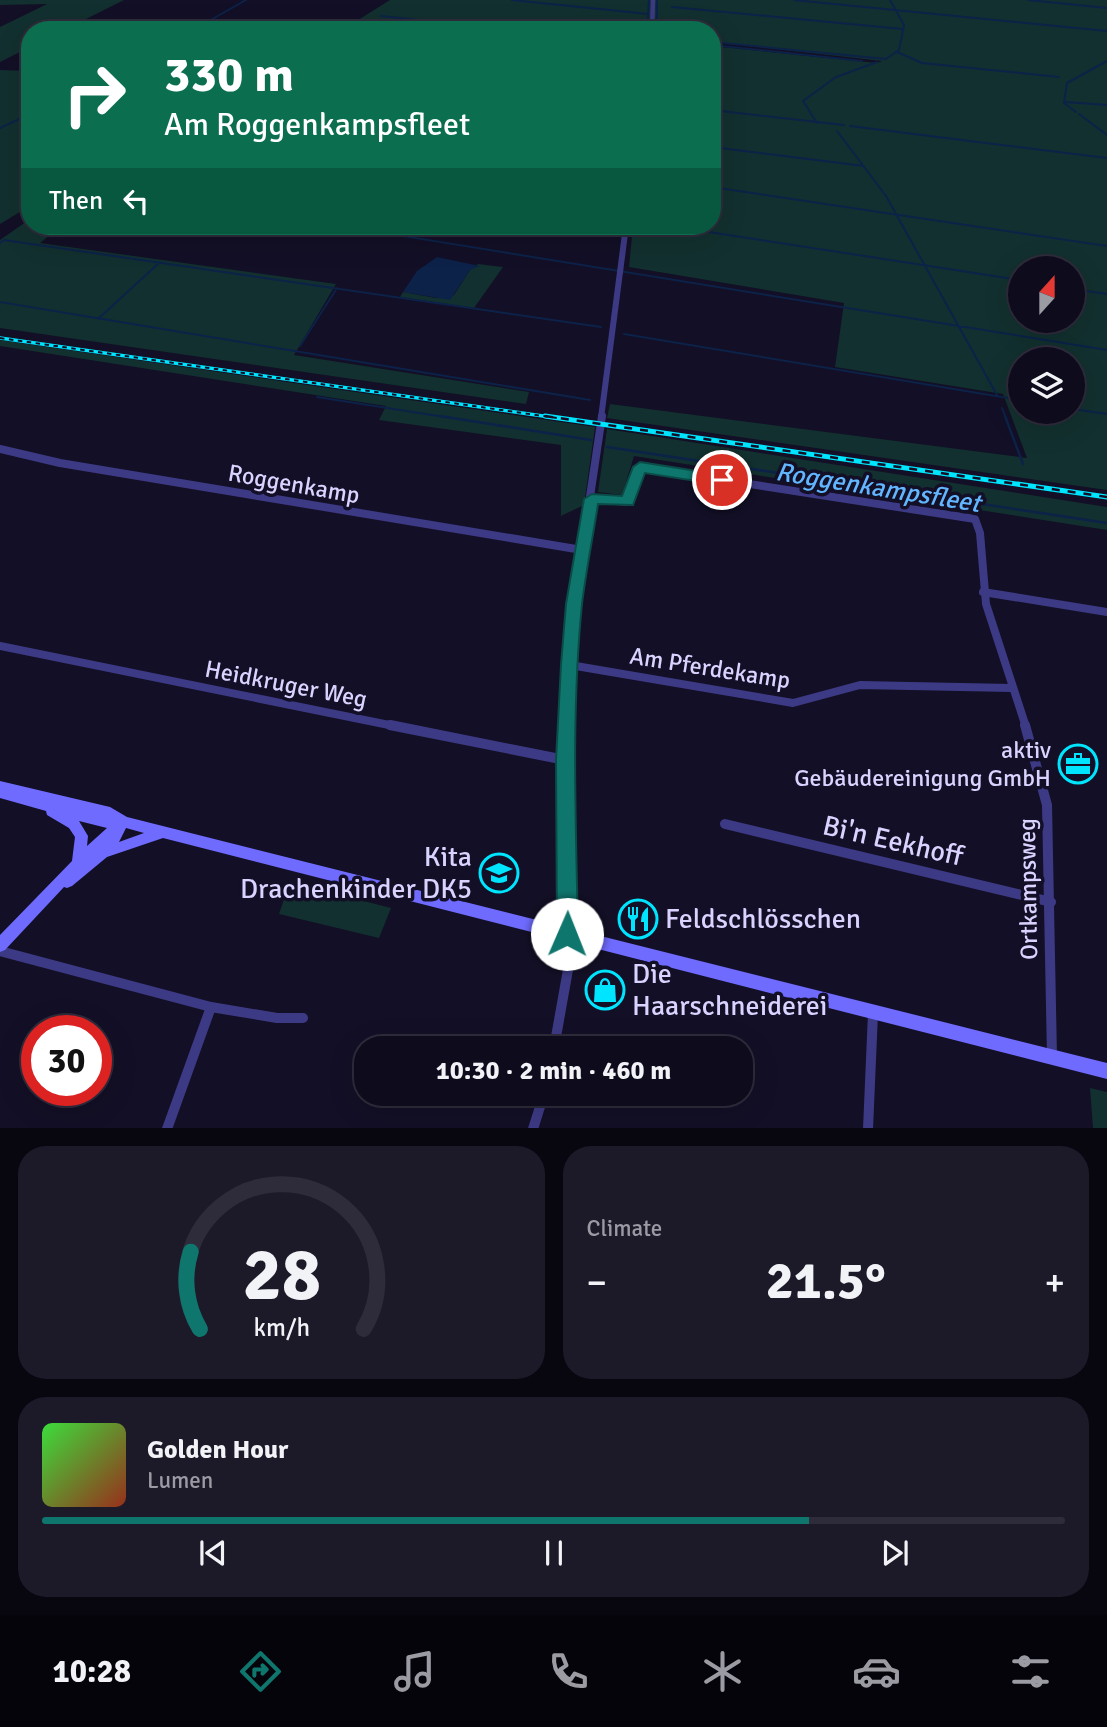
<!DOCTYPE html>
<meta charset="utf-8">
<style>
:root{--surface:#0e0b1c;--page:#1c1929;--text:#f1f3f6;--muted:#9b9ba3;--line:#2e2b3b;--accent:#0f766e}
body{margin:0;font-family:Signika,sans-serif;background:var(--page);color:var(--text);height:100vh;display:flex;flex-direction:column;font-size:26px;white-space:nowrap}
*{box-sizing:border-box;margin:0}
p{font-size:23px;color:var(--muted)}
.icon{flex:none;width:38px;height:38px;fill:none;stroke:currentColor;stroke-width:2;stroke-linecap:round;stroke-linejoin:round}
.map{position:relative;height:1128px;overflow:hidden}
.drawer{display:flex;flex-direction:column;gap:18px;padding:18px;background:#08060f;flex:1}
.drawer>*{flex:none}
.top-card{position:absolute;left:21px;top:21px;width:700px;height:214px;border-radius:28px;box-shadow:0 7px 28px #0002,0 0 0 2px var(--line);background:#0b6e4f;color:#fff;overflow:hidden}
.needle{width:46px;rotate:21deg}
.controls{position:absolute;left:1008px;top:256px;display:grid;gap:14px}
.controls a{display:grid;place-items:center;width:77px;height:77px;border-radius:50%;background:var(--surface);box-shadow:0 7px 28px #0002,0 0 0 2px var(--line);font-size:35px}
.speed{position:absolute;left:21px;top:1015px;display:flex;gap:14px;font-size:35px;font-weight:700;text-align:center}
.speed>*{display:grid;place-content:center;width:91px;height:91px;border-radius:50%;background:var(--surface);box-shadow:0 7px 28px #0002,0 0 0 2px var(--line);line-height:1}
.speed .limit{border:10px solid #d22;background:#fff;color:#111}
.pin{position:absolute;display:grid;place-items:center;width:60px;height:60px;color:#fff;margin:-30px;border:4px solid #fff;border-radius:50%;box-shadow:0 2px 7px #0007}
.me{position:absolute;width:77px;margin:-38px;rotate:1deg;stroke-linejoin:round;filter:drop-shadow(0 0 5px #0008)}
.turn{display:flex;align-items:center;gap:24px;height:147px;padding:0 28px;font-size:32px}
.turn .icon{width:91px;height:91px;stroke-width:2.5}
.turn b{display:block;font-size:49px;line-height:60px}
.then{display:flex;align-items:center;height:66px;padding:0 28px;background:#0003;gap:14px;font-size:26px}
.big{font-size:52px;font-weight:800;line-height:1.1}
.drawer .widget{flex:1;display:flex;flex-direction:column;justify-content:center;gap:10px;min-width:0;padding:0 24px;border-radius:28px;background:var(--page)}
.drawer .dial{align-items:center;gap:0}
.dial svg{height:182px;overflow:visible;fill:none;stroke:var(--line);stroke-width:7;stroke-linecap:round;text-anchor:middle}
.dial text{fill:var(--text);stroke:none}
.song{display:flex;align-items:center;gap:21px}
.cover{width:84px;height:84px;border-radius:10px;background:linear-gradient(135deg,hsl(120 70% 55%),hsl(10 70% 35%))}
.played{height:7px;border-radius:4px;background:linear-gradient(90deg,var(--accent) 75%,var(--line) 75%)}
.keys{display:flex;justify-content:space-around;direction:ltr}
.heat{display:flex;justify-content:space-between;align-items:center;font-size:38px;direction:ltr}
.drawer .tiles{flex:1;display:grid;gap:18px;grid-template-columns:1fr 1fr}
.widget:last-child{grid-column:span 2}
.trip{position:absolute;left:354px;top:1036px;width:399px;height:70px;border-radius:28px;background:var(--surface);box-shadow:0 7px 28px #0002,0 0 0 2px var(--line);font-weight:800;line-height:70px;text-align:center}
.dock{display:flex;height:112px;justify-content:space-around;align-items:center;background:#06040b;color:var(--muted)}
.dock .icon{width:49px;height:49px}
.dock .selected{color:var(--accent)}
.dock b{font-size:32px;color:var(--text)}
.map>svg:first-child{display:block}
.green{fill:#12302f;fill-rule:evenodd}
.water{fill:#0c2248}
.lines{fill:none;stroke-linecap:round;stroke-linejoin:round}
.stream-far1{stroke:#0c2248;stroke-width:2}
.stream{stroke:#0c2248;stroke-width:2.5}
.street-far3{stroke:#3d3a85;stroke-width:4.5}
.street-far2{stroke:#3d3a85;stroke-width:6}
.street-far1{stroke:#3d3a85;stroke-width:8}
.street{stroke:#3d3a85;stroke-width:10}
.secondary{fill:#6f6bff;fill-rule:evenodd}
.rail-far1-casing{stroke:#00e5ff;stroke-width:3.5}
.rail-casing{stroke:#00e5ff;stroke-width:5}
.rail-far1{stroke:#130f26;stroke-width:2;stroke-dasharray:4.5;stroke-linecap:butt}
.rail{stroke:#130f26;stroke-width:2.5;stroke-dasharray:8;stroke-linecap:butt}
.route{fill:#0f766e;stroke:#0a4d48;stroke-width:2}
.labels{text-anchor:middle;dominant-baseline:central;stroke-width:7;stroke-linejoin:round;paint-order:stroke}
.street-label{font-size:24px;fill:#d9d4ff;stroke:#130f26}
.poi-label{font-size:24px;fill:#d9d4ff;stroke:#130f26;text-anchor:end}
.water-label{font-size:26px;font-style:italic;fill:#62b6ff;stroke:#130f26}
.near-street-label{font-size:28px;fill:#d9d4ff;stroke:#130f26}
.near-poi-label{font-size:28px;fill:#d9d4ff;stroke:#130f26;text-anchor:start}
</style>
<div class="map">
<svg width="1107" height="1129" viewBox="0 0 1107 1129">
<rect width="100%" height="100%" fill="#130f26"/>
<!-- green -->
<path class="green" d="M0,0H124L64,30H30V47L0,62V27L47,4L0,5Z
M390,0H1107V490L607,418L610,404L1027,458L1003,394L835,367L844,303L629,267L633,226H712V46L877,63L882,61L712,42V30H342ZM1020,268H1073V320H1020ZM1020,359H1073V411H1020Z
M0,70L30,71V206L0,224Z
M30,219V226H61L40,243L336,284L294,355L529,392L526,404L0,328V240Z
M478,264L503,267L474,308L400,297L403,292L436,298L454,295L470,270Z
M0,340L595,427L584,505L561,516V445L379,420L386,406L0,346Z
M607,429L1107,507V530L634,456L622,495L598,492Z
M290,882L391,908L379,938L279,914Z
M1090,1088L1107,1092V1128H1093Z"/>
<!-- water -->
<path class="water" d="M437,257L480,266L470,270L450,300L403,292L417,271Z"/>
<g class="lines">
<!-- stream-far1 -->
<path class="stream-far1" d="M512,0L648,14
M657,0V30
M794,0L1107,31
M1028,0L1107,8
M672,7L902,29
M381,16L512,30
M193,30L246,0
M647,30L649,0
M712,42L886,59L899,50L904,25L890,0
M712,45L862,61
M897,52L922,63L1059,77
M1065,102L1107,105
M712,110L844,125
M1076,112L1064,103L1067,83L1107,61
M1079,114L1107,135
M817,123L803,101L836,77L877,62
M850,126L1107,158
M0,128L30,114
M837,131L886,196L997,395
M712,147L864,166
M712,187L1107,246
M341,226L1107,350
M670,226L1020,280
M0,243L4,240L601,327
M1073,289L1107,294
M0,302L590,400
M98,319L160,262
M624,334L1020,400
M300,346L337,288
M317,397L451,418
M1002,408L1006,418
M1073,409L1107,414"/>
<!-- stream -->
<path class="stream" d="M440,416L591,440
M1005,416L1023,464
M607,447L1107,523"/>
<!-- street-far3 -->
<path class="street-far3" d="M652,30L653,0"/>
<!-- street-far2 -->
<path class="street-far2" d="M601,418L626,226"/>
<!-- street-far1 -->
<path class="street-far1" d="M0,449L60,463L582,550
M591,499L628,502L640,467L975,519L980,533L986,604L1026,727
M983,592L1107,612
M0,646L399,727
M570,665L793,703L860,685L1011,688
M567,727L574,604L602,416"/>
<!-- street -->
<path class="street" d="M390,725L565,760
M1025,725L1047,805L1052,1057
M725,824L1051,902
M0,951L211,1007L277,1018H303
M554,1048L571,953L567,934V725
M167,1129L211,1007
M533,1129L544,1094
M868,1129L873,1013"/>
<!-- secondary -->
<path class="secondary" d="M0,781L110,807L127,817L1107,1063V1079L163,838L107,857L72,886L67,888L64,887L5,950L0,952V935L72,861L75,837L69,828L47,815L46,811L0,798ZM79,821L107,828L87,846L88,836ZM126,828L144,833L119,842Z"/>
<defs>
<path id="rail-far1" d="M0,338L557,418"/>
<path id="rail" d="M545,416L1107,497"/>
</defs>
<!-- rail-far1 casing -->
<use href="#rail-far1" class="rail-far1-casing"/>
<!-- rail casing -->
<use href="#rail" class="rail-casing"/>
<!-- rail-far1 -->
<use href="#rail-far1" class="rail-far1"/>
<!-- rail -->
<use href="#rail" class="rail"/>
</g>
<!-- route -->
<path class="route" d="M640,462L722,475L730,480L722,485L645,473L633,505L598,504C593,537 586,571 582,604C571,714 576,824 578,934L575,941L567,944L560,941L557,934L556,760L561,665L566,604L584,499L592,494L622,496L633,467Z"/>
<!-- icons -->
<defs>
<symbol id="office-ring" viewBox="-11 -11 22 22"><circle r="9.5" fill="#130f26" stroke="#00e5ff" stroke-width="1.5"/><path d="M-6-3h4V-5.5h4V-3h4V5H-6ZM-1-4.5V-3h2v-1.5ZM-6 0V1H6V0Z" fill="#00e5ff"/></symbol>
<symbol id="school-ring" viewBox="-11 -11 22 22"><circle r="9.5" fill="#130f26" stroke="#00e5ff" stroke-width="1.5"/><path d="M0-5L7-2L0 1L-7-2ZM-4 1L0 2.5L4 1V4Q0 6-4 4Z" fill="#00e5ff"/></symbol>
<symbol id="restaurant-ring" viewBox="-11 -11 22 22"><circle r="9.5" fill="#130f26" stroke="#00e5ff" stroke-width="1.5"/><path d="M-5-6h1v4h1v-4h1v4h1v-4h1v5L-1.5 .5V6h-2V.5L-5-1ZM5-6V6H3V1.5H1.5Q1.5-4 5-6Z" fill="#00e5ff"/></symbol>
<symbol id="shop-ring" viewBox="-11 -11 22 22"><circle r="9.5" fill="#130f26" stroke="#00e5ff" stroke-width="1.5"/><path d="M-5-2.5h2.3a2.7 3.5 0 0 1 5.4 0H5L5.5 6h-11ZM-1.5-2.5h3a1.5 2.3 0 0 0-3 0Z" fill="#00e5ff"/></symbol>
</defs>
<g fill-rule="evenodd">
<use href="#office-ring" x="1056" y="742" width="44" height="44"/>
<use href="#school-ring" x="477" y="851" width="44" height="44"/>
<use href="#restaurant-ring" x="616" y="897" width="44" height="44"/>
<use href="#shop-ring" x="583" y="968" width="44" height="44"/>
</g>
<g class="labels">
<!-- street labels -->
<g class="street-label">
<text transform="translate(294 484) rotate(10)">Roggenkamp</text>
<text transform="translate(710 668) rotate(9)">Am Pferdekamp</text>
<text transform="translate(286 684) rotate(11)">Heidkruger Weg</text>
<text transform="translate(1028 889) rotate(-91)">Ortkampsweg</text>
</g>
<!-- poi labels -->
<g class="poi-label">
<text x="1051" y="750">aktiv<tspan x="1051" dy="28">Gebäudereinigung GmbH</tspan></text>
</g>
<!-- water labels -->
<g class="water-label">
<text transform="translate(878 488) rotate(9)">Roggenkampsfleet</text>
</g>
<!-- near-street labels -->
<g class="near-street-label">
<text transform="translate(893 841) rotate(13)">Bi'n Eekhoff</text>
</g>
<!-- near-poi labels -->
<g class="near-poi-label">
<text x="472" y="857" text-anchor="end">Kita<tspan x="472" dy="32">Drachenkinder DK5</tspan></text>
<text x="665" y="919">Feldschlösschen</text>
<text x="632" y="974">Die<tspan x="632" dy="32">Haarschneiderei</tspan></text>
</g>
</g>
</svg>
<div class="controls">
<a><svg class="needle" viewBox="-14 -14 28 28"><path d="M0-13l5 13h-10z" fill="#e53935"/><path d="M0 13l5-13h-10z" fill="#9b9ba3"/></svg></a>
<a><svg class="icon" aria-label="layers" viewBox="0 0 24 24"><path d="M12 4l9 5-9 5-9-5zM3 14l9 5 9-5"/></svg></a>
</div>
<div class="speed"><div class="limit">30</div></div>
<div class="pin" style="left:722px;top:480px;background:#d93025"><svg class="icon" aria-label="arrive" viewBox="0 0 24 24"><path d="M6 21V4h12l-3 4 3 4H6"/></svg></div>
<svg class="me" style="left:567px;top:934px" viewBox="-20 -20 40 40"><circle r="19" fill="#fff"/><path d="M0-13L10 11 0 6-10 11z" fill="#0f766e"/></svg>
<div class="trip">10:30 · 2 min · 460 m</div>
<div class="top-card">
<div class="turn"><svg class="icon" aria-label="right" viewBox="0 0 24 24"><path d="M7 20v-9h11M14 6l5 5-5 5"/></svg><div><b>330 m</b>Am Roggenkampsfleet</div></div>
<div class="then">Then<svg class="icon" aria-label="left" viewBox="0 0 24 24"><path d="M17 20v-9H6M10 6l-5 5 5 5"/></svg></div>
</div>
</div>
<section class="drawer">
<div class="tiles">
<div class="widget dial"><svg viewBox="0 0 100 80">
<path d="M14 69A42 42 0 1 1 86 69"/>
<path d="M14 69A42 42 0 0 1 10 35" stroke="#0f766e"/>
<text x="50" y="56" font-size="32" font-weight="700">28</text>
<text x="50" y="72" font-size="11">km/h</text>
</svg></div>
<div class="widget"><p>Climate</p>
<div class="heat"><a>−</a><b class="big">21.5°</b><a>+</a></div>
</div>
<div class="widget">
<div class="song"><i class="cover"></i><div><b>Golden Hour</b><p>Lumen</p></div></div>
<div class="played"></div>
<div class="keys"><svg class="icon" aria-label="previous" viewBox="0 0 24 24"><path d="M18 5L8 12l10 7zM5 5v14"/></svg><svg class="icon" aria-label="pause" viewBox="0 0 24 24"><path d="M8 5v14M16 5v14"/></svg><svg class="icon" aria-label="next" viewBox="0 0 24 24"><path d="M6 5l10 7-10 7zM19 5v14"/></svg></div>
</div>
</div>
</section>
<nav class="dock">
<b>10:28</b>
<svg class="icon selected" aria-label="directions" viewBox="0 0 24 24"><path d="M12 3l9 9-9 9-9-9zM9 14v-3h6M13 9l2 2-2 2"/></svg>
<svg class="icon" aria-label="music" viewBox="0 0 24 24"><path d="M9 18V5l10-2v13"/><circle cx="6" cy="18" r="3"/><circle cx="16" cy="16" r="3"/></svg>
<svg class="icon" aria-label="phone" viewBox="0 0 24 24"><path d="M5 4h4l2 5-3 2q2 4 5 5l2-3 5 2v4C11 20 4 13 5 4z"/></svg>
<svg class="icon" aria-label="climate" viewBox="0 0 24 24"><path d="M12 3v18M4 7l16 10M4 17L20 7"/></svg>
<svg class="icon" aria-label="car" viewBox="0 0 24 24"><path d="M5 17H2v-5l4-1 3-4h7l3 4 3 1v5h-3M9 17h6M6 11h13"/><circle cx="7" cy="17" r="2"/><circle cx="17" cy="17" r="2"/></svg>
<svg class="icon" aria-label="filters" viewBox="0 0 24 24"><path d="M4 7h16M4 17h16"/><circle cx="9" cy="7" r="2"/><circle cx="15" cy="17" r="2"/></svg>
</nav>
